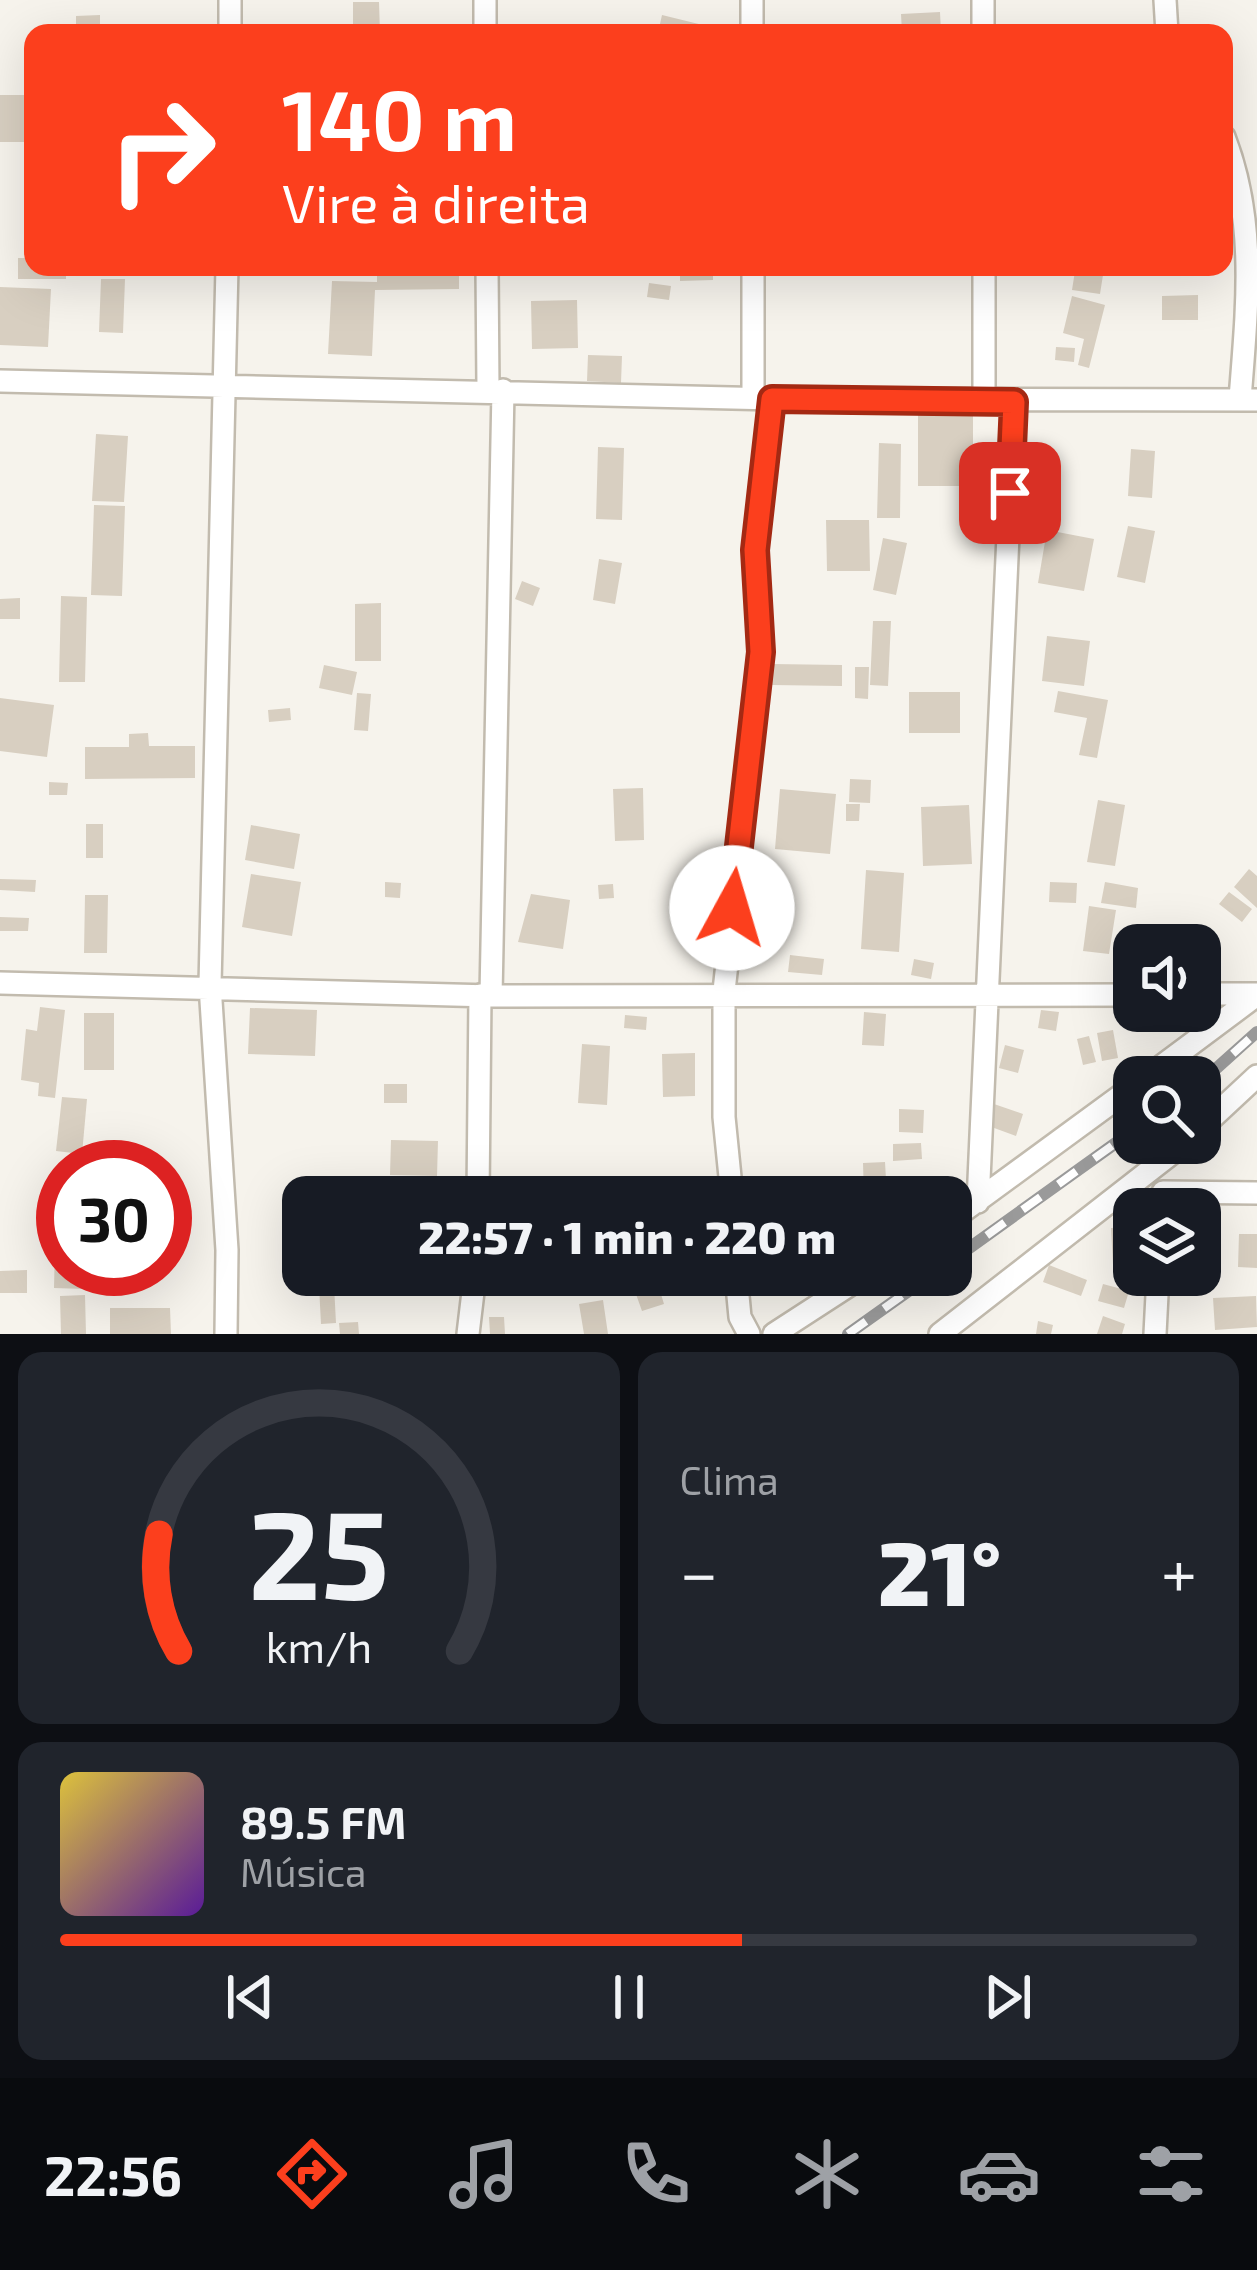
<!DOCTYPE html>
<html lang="pt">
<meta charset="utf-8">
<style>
:root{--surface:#171b24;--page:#20242c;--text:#f1f3f6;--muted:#9ea1a6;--line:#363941;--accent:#fc3f1d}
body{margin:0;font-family:"Exo 2",sans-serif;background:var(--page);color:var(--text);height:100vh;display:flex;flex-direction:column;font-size:45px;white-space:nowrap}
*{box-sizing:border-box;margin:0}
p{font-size:39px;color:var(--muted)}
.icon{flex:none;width:66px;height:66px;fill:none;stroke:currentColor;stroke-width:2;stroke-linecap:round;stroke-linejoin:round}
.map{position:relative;height:1334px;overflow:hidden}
.drawer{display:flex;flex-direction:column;gap:18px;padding:18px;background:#0d0f14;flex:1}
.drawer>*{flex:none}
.guide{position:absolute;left:24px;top:24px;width:1209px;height:252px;border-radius:24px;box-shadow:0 12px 48px #0002;background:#fc3f1d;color:#fff;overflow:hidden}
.tools{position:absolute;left:1113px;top:924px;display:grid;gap:24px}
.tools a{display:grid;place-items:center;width:108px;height:108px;border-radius:24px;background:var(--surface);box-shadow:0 12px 48px #0002;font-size:60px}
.speed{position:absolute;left:36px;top:1140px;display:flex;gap:24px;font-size:60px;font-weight:700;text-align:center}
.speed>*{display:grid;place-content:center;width:156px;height:156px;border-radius:50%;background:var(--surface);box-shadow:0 12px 48px #0002;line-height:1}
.speed .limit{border:18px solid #d22;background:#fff;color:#111}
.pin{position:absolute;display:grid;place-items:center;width:102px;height:102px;color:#fff;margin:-51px;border-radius:24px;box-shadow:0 6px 18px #0006}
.me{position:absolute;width:132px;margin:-66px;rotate:6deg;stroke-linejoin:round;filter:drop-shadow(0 0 9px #0008)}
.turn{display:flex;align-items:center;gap:42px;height:252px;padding:0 60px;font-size:54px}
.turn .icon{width:156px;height:156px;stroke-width:2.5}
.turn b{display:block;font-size:84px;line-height:102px}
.big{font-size:90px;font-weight:800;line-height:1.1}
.drawer .card{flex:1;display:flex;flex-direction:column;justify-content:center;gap:18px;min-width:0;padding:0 42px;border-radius:24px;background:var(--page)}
.drawer .dial{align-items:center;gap:0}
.dial svg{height:312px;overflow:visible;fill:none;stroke:var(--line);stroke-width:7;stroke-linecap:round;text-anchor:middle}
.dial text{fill:var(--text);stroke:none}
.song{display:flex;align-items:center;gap:36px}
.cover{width:144px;height:144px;border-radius:18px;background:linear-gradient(135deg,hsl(50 70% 55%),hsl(270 70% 35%))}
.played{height:12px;border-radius:6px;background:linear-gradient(90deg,var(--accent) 60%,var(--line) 60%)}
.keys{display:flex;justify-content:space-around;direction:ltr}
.heat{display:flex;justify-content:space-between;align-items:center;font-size:66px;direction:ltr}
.drawer .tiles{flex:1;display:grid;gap:18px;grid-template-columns:1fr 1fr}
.card:last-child{grid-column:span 2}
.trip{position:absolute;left:282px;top:1176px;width:690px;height:120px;border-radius:24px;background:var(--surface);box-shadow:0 12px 48px #0002;font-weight:800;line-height:120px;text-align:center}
.tabs{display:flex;height:192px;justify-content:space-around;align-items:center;background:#090b0e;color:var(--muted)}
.tabs .icon{width:84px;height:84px}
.tabs .current{color:var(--accent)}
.tabs b{font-size:54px;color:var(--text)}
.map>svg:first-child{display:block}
.building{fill:#d8cfc1}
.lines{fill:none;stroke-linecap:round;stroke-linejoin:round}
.minor-casing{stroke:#c2bbae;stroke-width:26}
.minor{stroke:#fff;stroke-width:21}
.rail-casing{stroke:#9a9a9a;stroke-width:12}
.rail{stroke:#fff;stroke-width:8;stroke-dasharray:22;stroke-linecap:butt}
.route-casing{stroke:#a42913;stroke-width:30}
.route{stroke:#fc3f1d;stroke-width:21}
</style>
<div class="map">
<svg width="1257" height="1334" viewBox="0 0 1257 1334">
<rect width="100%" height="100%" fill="#f6f3ec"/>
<!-- building -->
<path class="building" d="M353,2H379L380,33H353Z
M940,12L941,33H902L901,14Z
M100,15V33H76V16Z
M662,15L715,28L713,33H658Z
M0,95H33V142H0Z
M18,258H33V267H66V279H18Z
M377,267H459V289L375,290L372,356L328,354L332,281L377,282Z
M680,267H713V280L680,281Z
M1075,271L1103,275L1100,294L1072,290Z
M101,279H125L123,333L99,332Z
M649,283L671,286L669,300L647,297Z
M0,287L51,289L48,347L0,345Z
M1198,295V320H1162V296Z
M1072,296L1105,305L1089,368L1078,365L1084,339L1063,333Z
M577,300L578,348L532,349L531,301Z
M1056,347L1075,348L1074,362L1055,360Z
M588,355L622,356L621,383L587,381Z
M918,415H973V486H918Z
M96,434L128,436L124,502L92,501Z
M879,443L901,444L900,518H877Z
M598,447L624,448L622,520L596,519Z
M1131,449L1155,451L1152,498L1128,496Z
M94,505L125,506L122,596L91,595Z
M826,520H869L870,571H827Z
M1128,526L1155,531L1145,583L1117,577Z
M1047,530L1094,539L1084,591L1038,583Z
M883,538L907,543L896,595L873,590Z
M599,559L622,563L615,604L593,600Z
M522,581L540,588L533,606L515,599Z
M61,596L87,597L85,682H59Z
M20,598V619H0V599Z
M381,603V661H355V604Z
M873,621H891L888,686L870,685Z
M1047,636L1090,641L1084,686L1042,681Z
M772,664L842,665V686L772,685Z
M324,665L357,672L352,695L319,688Z
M855,667H869L868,699L855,698Z
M1058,691L1108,700L1097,758L1079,755L1087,718L1054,712Z
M909,692H960V733H909Z
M357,693L371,694L368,731L354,730Z
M0,698L54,705L47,757L0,751Z
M290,708L291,720L269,722L268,710Z
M148,733L149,746H195V778L85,779V747H129V734Z
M850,779L871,780L870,803L849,802Z
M49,782L68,783L67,795H49Z
M643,788L644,840L615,841L613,789Z
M780,789L836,794L830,854L775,849Z
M1098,800L1125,805L1115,866L1087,862Z
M846,804H860L859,821H846Z
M969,805L972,864L923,866L921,807Z
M86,824H103V858H86Z
M251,825L300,834L294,869L245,860Z
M1249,869L1257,876V908L1234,887Z
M866,870L904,873L899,952L861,949Z
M251,874L301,882L292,936L242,927Z
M0,879L36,880L35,892L0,890Z
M385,882L401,883L400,898L385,897Z
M1050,882L1077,883L1076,903L1049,902Z
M1105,882L1138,888L1136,908L1101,903Z
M613,884L614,898L599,899L598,885Z
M1229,892L1252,909L1242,922L1219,904Z
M531,894L570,900L563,949L518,942Z
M85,895H108L107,953H84Z
M1089,906L1116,910L1109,954L1083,951Z
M0,917L29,918L28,931H0Z
M1132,925L1148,929L1145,945L1128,944Z
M790,955L824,959L822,975L788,972Z
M914,959L934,963L931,979L911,975Z
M40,1007L65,1010L55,1098L38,1096L39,1083L21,1080L26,1029L37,1031Z
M250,1008L317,1010L315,1056L248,1054Z
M1041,1010L1059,1012L1056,1031L1038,1028Z
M864,1012L886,1014L884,1046L862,1045Z
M84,1013H114V1070H84Z
M625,1015L647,1017L646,1030L624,1028Z
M1113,1030L1118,1058L1102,1061L1097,1033Z
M1089,1036L1096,1062L1083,1065L1077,1039Z
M582,1044L610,1046L607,1105L578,1103Z
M1005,1045L1024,1050L1018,1073L999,1068Z
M695,1053V1096L663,1097L662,1054Z
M384,1084H407V1103H384Z
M62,1097L87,1099L82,1154L56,1151Z
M994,1104L1023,1114L1016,1136L986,1125Z
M899,1109L924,1110L923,1133L899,1132Z
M391,1140L438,1141L437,1176L390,1175Z
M921,1143L922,1159L893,1161V1144Z
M885,1162L887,1197H864L863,1163Z
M1134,1227V1275H1146V1287L1124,1288V1264L1113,1265L1111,1228Z
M1239,1234H1257V1268L1238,1267Z
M55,1246H63V1269H85V1289L54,1288Z
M1200,1260L1205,1280H1183L1182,1275H1200Z
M1049,1265L1087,1280L1081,1296L1043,1282Z
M27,1270V1293H0V1271Z
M655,1275L664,1304L642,1311L632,1283Z
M672,1275H699L702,1287L677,1294Z
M1103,1284L1129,1291L1124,1308L1098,1301Z
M334,1285L336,1323L321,1324L319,1286Z
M85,1295L86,1334H61L60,1296Z
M1256,1296L1257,1327L1215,1330L1213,1298Z
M603,1300L608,1334H584L579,1304Z
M110,1308H170L171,1334H110Z
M1103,1316L1125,1324L1122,1334H1097Z
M489,1317H504L505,1334H490Z
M1038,1321L1053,1325L1051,1334H1036Z
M358,1322L359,1334H340L339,1323Z"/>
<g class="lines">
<defs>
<path id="minor" d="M485,0V33
M752,0V33
M983,0V33
M1165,0L1167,33
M230,33V0
M1224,137C1257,222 1247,308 1240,399
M487,267L488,389
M753,267V398
M984,267V402
M0,381L772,399L1257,400
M0,983L491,996L1134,995
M1200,994H1257
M491,996L503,390
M1147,1077L1257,995
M1200,1129L1257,1076
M1163,1192L1257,1193
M478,1197L480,995
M732,1197L724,1117V991L761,652L755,550L772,399
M978,1202L1014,402
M951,1220L1134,1086
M736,1275L740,1317L749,1334
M226,1334L227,1250L210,985L227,267
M468,1334L475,1275
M774,1334L865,1275
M940,1334L1185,1143
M1155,1334L1158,1275"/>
</defs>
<!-- minor casing -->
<use href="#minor" class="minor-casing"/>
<!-- minor -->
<use href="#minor" class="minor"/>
<defs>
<path id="rail" d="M1200,1083L1257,1032
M951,1261L1134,1130
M848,1334L931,1275"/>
</defs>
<!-- rail casing -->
<use href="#rail" class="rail-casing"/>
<!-- rail -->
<use href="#rail" class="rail"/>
</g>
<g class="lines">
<defs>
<path id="route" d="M732,908L761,652L755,550L772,399L1014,402L1010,493"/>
</defs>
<!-- route casing -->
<use href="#route" class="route-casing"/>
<!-- route -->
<use href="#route" class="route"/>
</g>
</svg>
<div class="tools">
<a><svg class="icon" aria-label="sound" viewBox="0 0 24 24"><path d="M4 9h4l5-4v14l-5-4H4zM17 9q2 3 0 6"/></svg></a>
<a><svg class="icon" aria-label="search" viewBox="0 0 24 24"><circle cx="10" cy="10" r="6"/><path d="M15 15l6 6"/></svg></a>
<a><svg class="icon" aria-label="layers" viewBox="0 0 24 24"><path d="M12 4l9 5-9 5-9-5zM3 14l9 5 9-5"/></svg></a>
</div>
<div class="speed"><div class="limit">30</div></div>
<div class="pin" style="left:1010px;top:493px;background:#d93025"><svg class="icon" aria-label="arrive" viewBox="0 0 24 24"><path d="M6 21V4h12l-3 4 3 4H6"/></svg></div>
<svg class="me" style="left:732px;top:908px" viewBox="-20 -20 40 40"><circle r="19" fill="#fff"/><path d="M0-13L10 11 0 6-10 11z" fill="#fc3f1d"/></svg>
<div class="trip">22:57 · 1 min · 220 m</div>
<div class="guide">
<div class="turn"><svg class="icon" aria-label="right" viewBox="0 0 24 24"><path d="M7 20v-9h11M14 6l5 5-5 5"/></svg><div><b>140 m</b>Vire à direita</div></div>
</div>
</div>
<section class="drawer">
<div class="tiles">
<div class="card dial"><svg viewBox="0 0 100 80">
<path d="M14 69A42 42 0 1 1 86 69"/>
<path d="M14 69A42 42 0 0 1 9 39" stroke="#fc3f1d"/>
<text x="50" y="56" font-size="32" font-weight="700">25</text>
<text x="50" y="72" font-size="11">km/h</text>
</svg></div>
<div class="card"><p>Clima</p>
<div class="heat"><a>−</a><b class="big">21°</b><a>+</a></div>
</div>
<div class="card">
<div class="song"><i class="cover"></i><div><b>89.5 FM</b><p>Música</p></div></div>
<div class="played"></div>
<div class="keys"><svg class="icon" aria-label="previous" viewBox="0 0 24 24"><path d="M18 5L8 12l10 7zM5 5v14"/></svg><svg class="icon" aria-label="pause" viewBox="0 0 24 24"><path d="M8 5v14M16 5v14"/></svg><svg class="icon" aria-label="next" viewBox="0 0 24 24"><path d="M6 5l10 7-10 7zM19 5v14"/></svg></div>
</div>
</div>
</section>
<nav class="tabs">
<b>22:56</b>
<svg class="icon current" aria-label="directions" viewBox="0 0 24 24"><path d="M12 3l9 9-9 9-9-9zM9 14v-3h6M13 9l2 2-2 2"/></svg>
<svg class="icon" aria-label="music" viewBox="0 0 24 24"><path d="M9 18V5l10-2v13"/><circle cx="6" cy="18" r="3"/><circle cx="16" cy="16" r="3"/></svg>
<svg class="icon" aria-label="phone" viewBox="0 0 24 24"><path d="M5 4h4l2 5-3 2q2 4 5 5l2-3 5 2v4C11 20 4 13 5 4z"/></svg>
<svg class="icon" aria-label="climate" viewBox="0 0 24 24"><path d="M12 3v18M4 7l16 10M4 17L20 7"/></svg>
<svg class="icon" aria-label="car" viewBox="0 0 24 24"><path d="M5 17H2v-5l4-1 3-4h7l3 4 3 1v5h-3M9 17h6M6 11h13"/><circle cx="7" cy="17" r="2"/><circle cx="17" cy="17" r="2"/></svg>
<svg class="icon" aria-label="filters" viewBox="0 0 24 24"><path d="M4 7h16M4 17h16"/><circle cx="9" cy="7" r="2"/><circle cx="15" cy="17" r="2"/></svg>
</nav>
